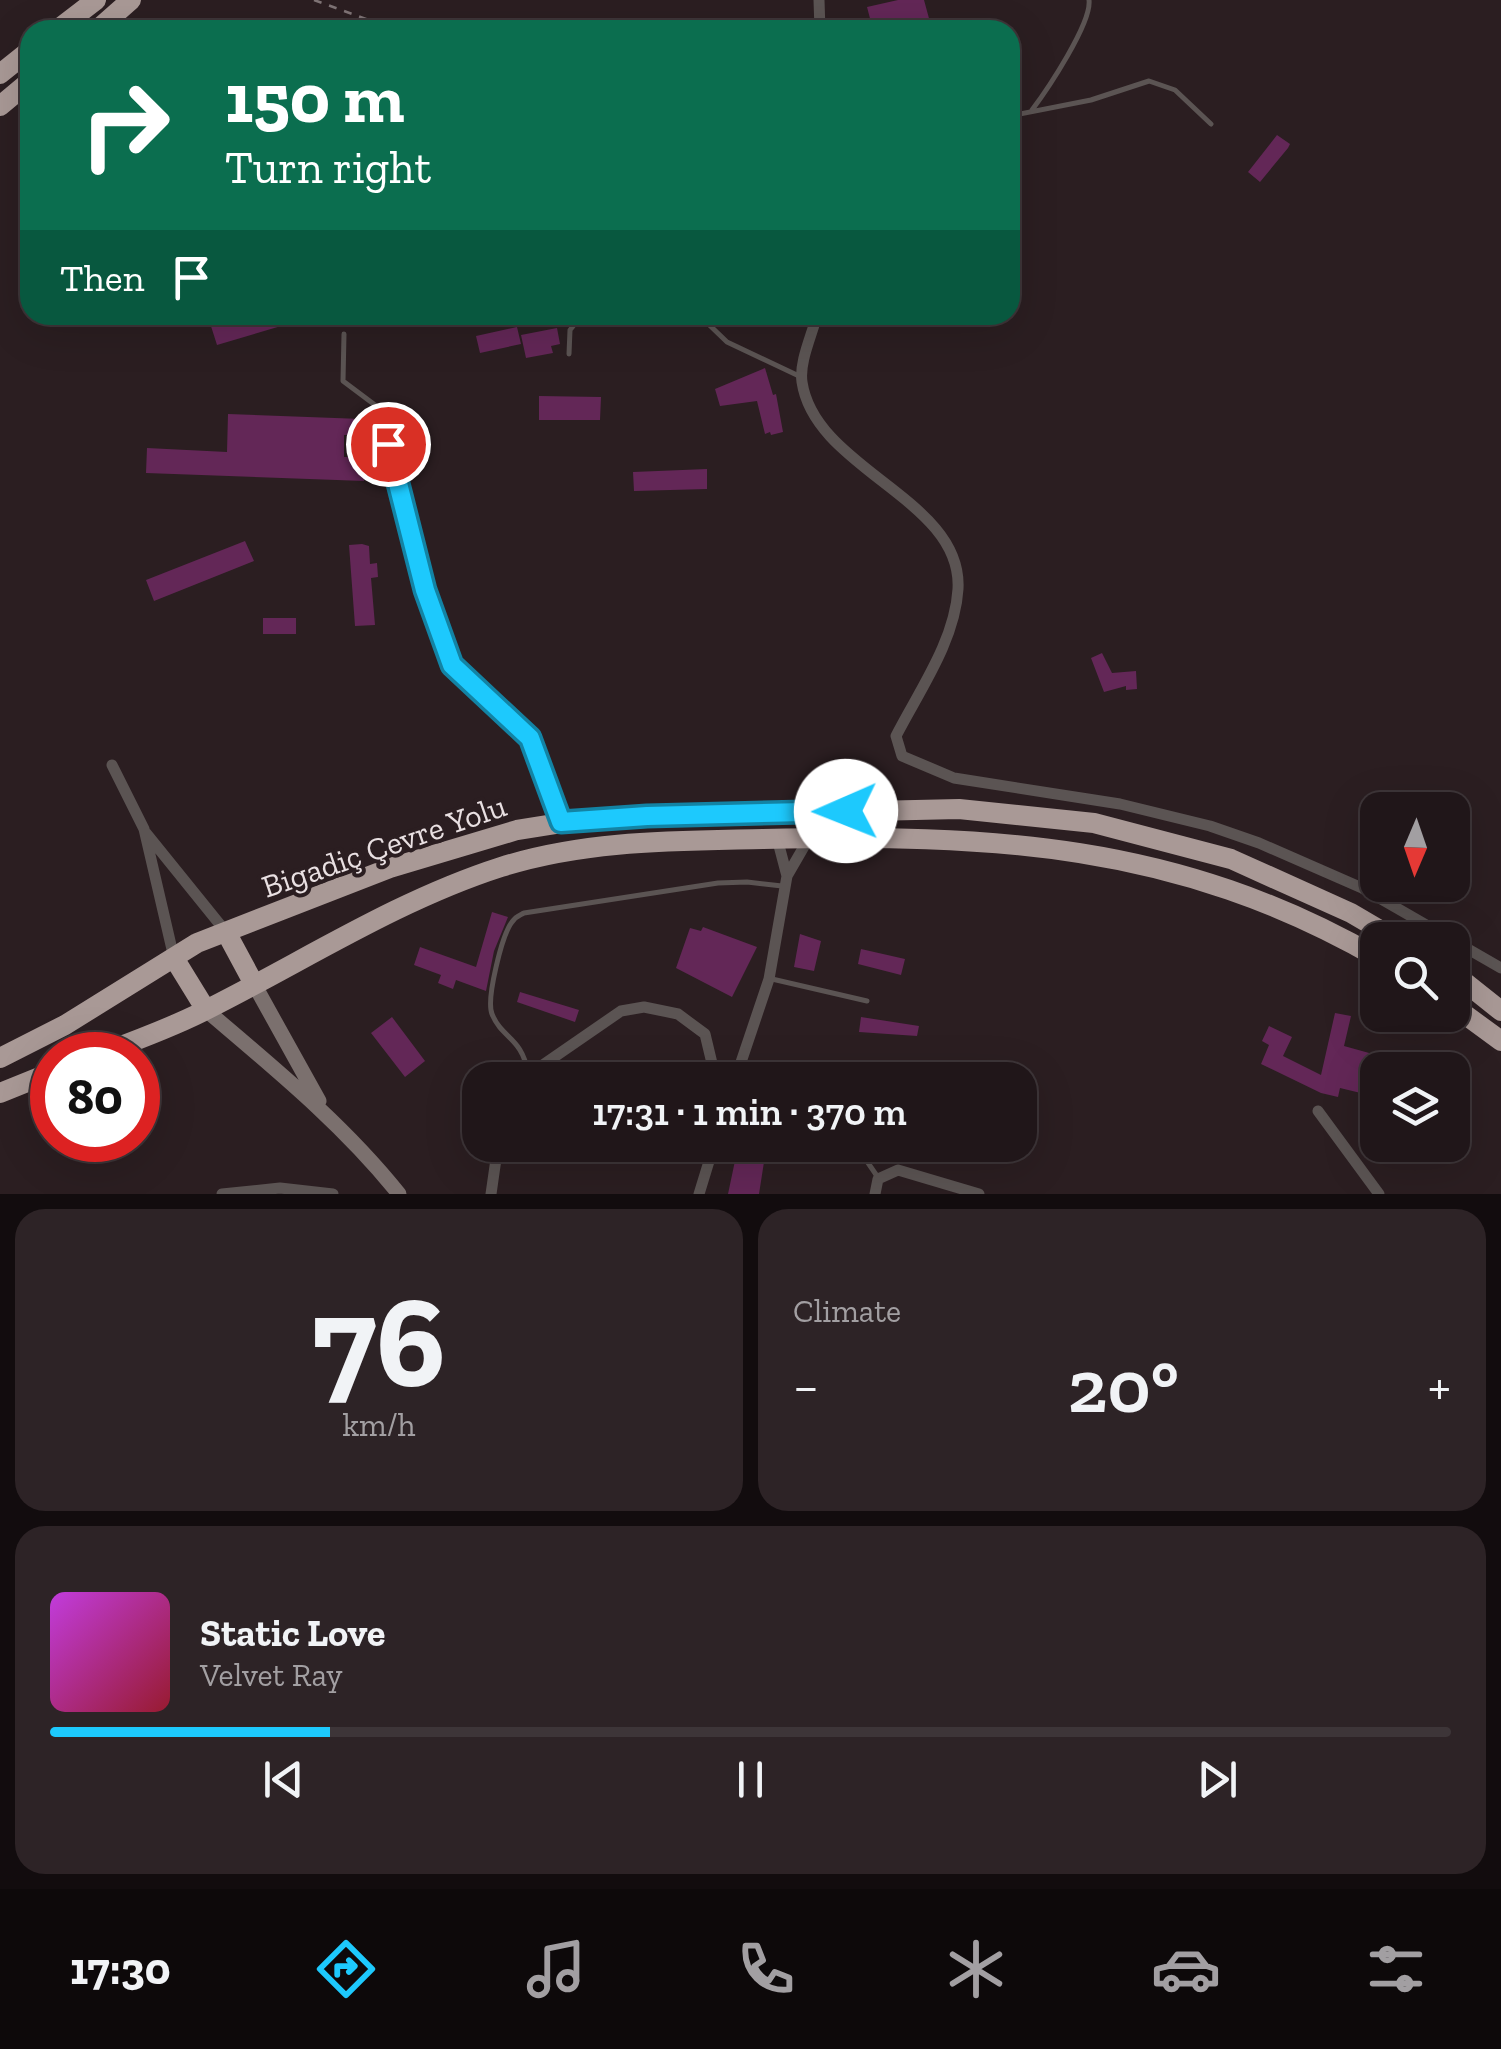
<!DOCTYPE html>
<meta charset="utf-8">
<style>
:root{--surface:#201619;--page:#2d2326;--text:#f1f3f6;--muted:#a29fa2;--line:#3d3538;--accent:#1dc9fd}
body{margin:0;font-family:"Zilla Slab",serif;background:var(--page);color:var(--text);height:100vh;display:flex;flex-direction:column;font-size:38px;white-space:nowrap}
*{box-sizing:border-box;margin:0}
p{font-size:32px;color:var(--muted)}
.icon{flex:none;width:55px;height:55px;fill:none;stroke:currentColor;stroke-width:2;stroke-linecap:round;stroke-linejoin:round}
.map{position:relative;height:1194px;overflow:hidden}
.drawer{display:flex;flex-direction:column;gap:15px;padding:15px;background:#120c0e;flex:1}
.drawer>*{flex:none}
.guide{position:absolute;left:20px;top:20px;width:1000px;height:305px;border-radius:30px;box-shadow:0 10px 40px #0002,0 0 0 2px var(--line);background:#0b6e4f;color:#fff;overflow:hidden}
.needle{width:65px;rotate:182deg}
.tools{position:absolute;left:1360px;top:792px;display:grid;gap:20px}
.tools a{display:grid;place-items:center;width:110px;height:110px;border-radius:20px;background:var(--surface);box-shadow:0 10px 40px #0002,0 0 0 2px var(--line);font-size:50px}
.speed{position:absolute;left:30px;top:1032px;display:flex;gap:20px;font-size:50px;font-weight:700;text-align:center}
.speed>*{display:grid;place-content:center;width:130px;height:130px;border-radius:50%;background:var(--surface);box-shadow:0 10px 40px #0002,0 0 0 2px var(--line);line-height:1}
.speed .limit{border:15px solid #d22;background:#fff;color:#111}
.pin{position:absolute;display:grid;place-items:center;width:85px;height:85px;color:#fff;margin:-42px;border:5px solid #fff;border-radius:50%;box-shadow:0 2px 10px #0007}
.me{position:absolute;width:110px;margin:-55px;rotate:269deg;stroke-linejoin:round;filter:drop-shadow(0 0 8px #0008)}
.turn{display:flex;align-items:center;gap:35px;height:210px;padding:0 40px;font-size:45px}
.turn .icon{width:130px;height:130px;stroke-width:2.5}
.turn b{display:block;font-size:70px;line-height:85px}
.then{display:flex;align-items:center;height:95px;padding:0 40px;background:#0003;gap:20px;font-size:38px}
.big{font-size:75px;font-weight:600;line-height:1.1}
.drawer .card{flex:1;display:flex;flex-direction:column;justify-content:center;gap:15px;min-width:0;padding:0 35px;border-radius:30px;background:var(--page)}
.drawer .dial{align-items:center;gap:0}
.dial b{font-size:130px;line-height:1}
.song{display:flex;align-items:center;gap:30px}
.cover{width:120px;height:120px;border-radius:15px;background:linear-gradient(135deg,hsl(290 70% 55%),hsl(350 70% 35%))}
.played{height:10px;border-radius:5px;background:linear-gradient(90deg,var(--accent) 20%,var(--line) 20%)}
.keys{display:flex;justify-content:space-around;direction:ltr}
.heat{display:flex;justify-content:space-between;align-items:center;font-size:55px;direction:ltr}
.drawer .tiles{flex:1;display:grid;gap:15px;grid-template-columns:1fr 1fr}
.card:last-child{grid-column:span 2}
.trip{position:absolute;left:462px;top:1062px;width:575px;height:100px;border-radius:30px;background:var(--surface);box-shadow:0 10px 40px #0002,0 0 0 2px var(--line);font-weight:600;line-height:100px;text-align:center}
.tab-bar{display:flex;height:160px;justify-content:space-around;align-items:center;background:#0d090a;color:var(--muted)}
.tab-bar .icon{width:70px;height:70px}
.tab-bar .on{color:var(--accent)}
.tab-bar b{font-size:45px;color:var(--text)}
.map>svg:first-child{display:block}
.building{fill:#632757}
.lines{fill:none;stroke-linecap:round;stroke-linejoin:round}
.path{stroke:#7f7476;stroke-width:2.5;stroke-dasharray:8 8;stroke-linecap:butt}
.lane{stroke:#5b5453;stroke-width:5}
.street{stroke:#5b5453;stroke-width:11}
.secondary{stroke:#7b706e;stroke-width:15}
.highway{stroke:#a99996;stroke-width:20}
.route-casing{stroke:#1383a4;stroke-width:25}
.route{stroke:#1dc9fd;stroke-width:18}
.labels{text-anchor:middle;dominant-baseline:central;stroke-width:8;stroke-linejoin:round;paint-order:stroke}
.street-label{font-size:32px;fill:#e9e0e2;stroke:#2b1e21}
</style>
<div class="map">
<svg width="1501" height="1194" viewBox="0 0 1501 1194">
<rect width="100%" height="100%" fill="#2b1e21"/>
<!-- building -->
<path class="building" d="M898,0H924L930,22L899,30H873L867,7Z
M1277,135L1290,144L1288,148L1260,182L1248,172Z
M236,315H307L308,318L217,345L210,323Z
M517,327L521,344L480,353L476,336Z
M557,328L560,344L551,346L553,353L526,358L521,335Z
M765,368L773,395L776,394L783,432L771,435L770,432L765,434L757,401L720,406L715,389Z
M539,396L601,397L600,420H539Z
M228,414L362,419L363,435H344V457H364V481L146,473L147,448L227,452Z
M707,469V489L634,491L633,472Z
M245,541L254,561L154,601L146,580Z
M362,544L369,546L370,564L377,563L378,577L371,578L375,625L355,626L349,545Z
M263,618H296V634H263Z
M1102,653L1112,673L1136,671L1137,689L1126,690V686L1104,692L1091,658Z
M492,912L508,917L494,951L486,991L456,980L453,989L438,983L441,975L414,965L420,947L476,967Z
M703,927L757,947L732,997L676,968L690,928L701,931Z
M800,934L821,941L814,971L794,967Z
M861,949L905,959L901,975L858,964Z
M520,992L579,1010L575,1022L517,1002Z
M1335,1013L1351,1016L1344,1046L1380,1056L1369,1095L1340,1088L1338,1097L1321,1093L1261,1064L1269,1045L1262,1041L1269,1026L1292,1037L1283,1056L1321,1075Z
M392,1017L425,1061L405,1077L371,1033Z
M861,1017L919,1026L917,1036L859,1032Z
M736,1156L764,1162L759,1194H728Z"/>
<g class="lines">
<!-- path -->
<path class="path" d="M314,0L396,30"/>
<!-- lane -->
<path class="lane" d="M1032,110C1047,90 1092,23 1089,0
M1010,116L1091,100L1149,81L1175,90L1211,124
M699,315L727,342L799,376
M344,334L343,381L379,408L425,589L452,665L530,738L560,820
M569,354L570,330L582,315
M772,979L867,1001
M528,1073C522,1037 502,1039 492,1014C486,999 502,935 512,922C516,916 518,916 524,913L718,883L747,882L782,886
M849,1145L864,1157L877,1176"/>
<!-- street -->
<path class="street" d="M819,0L820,30
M817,315C812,335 799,362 802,382C815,470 963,499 958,589C955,641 919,691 896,736L902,756L954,778L1120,804L1210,826L1259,843L1362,888L1501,968
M112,765L144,829L174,958
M146,833L226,932
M787,876L809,838
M521,1080L621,1011L644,1007L678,1014L705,1034L716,1080
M735,1080L769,979L787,876L777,838
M1318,1111L1379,1194
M222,1194L280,1188L333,1194
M491,1194L498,1145
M699,1194L714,1145
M875,1194L878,1179L898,1170L979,1194"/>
<!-- secondary -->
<path class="secondary" d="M254,984L319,1101
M206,1010C274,1068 343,1124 399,1194"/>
<!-- highway -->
<path class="highway" d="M57,30L96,0
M97,30L131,0
M0,74L30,50
M0,106L30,81
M226,932L254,984
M174,958L206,1010
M1452,972L1501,1011
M1452,1005L1501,1041
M97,1055C132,1042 168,1029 202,1012C301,963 395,901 501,867C586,840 675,841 763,839C989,834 1177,842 1378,958
M0,1058L65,1025L197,943L390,868L517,830L561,823L647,816L959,809L1094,823L1231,859L1351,913L1397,940
M0,1093L52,1072"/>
</g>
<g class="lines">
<defs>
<path id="route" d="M388,444L425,590L452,665L530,738L561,822L647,816L846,811"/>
</defs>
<!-- route casing -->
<use href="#route" class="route-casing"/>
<!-- route -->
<use href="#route" class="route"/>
</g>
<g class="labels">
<!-- street labels -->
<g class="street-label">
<text transform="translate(384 846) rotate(-19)">Bigadiç Çevre Yolu</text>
</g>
</g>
</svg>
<div class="tools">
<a><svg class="needle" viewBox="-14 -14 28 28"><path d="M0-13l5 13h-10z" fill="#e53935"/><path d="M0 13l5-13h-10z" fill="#a29fa2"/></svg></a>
<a><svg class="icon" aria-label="search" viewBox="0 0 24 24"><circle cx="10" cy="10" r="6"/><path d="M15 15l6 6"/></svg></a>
<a><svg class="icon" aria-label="layers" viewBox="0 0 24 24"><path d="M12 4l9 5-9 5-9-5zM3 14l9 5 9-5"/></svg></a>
</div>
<div class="speed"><div class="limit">80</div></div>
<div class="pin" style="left:388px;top:444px;background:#d93025"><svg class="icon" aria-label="arrive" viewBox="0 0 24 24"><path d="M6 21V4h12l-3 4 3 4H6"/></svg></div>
<svg class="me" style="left:846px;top:811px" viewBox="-20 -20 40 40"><circle r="19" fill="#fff"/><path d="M0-13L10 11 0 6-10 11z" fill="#1dc9fd"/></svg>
<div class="trip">17:31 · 1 min · 370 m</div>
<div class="guide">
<div class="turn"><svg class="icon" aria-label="right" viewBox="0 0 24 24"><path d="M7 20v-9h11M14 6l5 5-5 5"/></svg><div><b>150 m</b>Turn right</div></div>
<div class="then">Then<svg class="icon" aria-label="arrive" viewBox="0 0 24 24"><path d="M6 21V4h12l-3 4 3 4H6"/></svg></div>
</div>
</div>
<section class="drawer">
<div class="tiles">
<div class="card dial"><b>76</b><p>km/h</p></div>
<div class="card"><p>Climate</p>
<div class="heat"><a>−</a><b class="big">20°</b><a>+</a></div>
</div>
<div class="card">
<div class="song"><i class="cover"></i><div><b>Static Love</b><p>Velvet Ray</p></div></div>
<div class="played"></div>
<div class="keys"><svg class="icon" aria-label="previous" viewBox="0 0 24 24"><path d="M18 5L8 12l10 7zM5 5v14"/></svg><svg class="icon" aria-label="pause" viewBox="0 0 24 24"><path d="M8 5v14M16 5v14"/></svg><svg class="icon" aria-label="next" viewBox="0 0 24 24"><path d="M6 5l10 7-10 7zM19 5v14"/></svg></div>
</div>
</div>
</section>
<nav class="tab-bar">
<b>17:30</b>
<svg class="icon on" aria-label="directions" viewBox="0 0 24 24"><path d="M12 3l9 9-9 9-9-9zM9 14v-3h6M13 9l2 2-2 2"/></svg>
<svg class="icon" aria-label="music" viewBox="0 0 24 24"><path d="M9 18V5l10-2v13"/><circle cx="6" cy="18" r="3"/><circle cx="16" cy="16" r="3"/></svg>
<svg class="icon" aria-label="phone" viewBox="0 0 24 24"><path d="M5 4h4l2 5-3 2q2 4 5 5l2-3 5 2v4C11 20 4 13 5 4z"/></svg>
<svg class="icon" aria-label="climate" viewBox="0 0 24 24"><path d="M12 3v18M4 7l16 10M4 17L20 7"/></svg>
<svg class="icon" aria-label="car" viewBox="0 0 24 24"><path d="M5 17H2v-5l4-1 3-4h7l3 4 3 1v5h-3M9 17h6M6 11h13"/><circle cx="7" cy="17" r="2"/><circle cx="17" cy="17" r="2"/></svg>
<svg class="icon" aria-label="filters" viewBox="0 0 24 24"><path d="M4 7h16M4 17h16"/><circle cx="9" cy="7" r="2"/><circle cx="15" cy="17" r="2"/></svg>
</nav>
